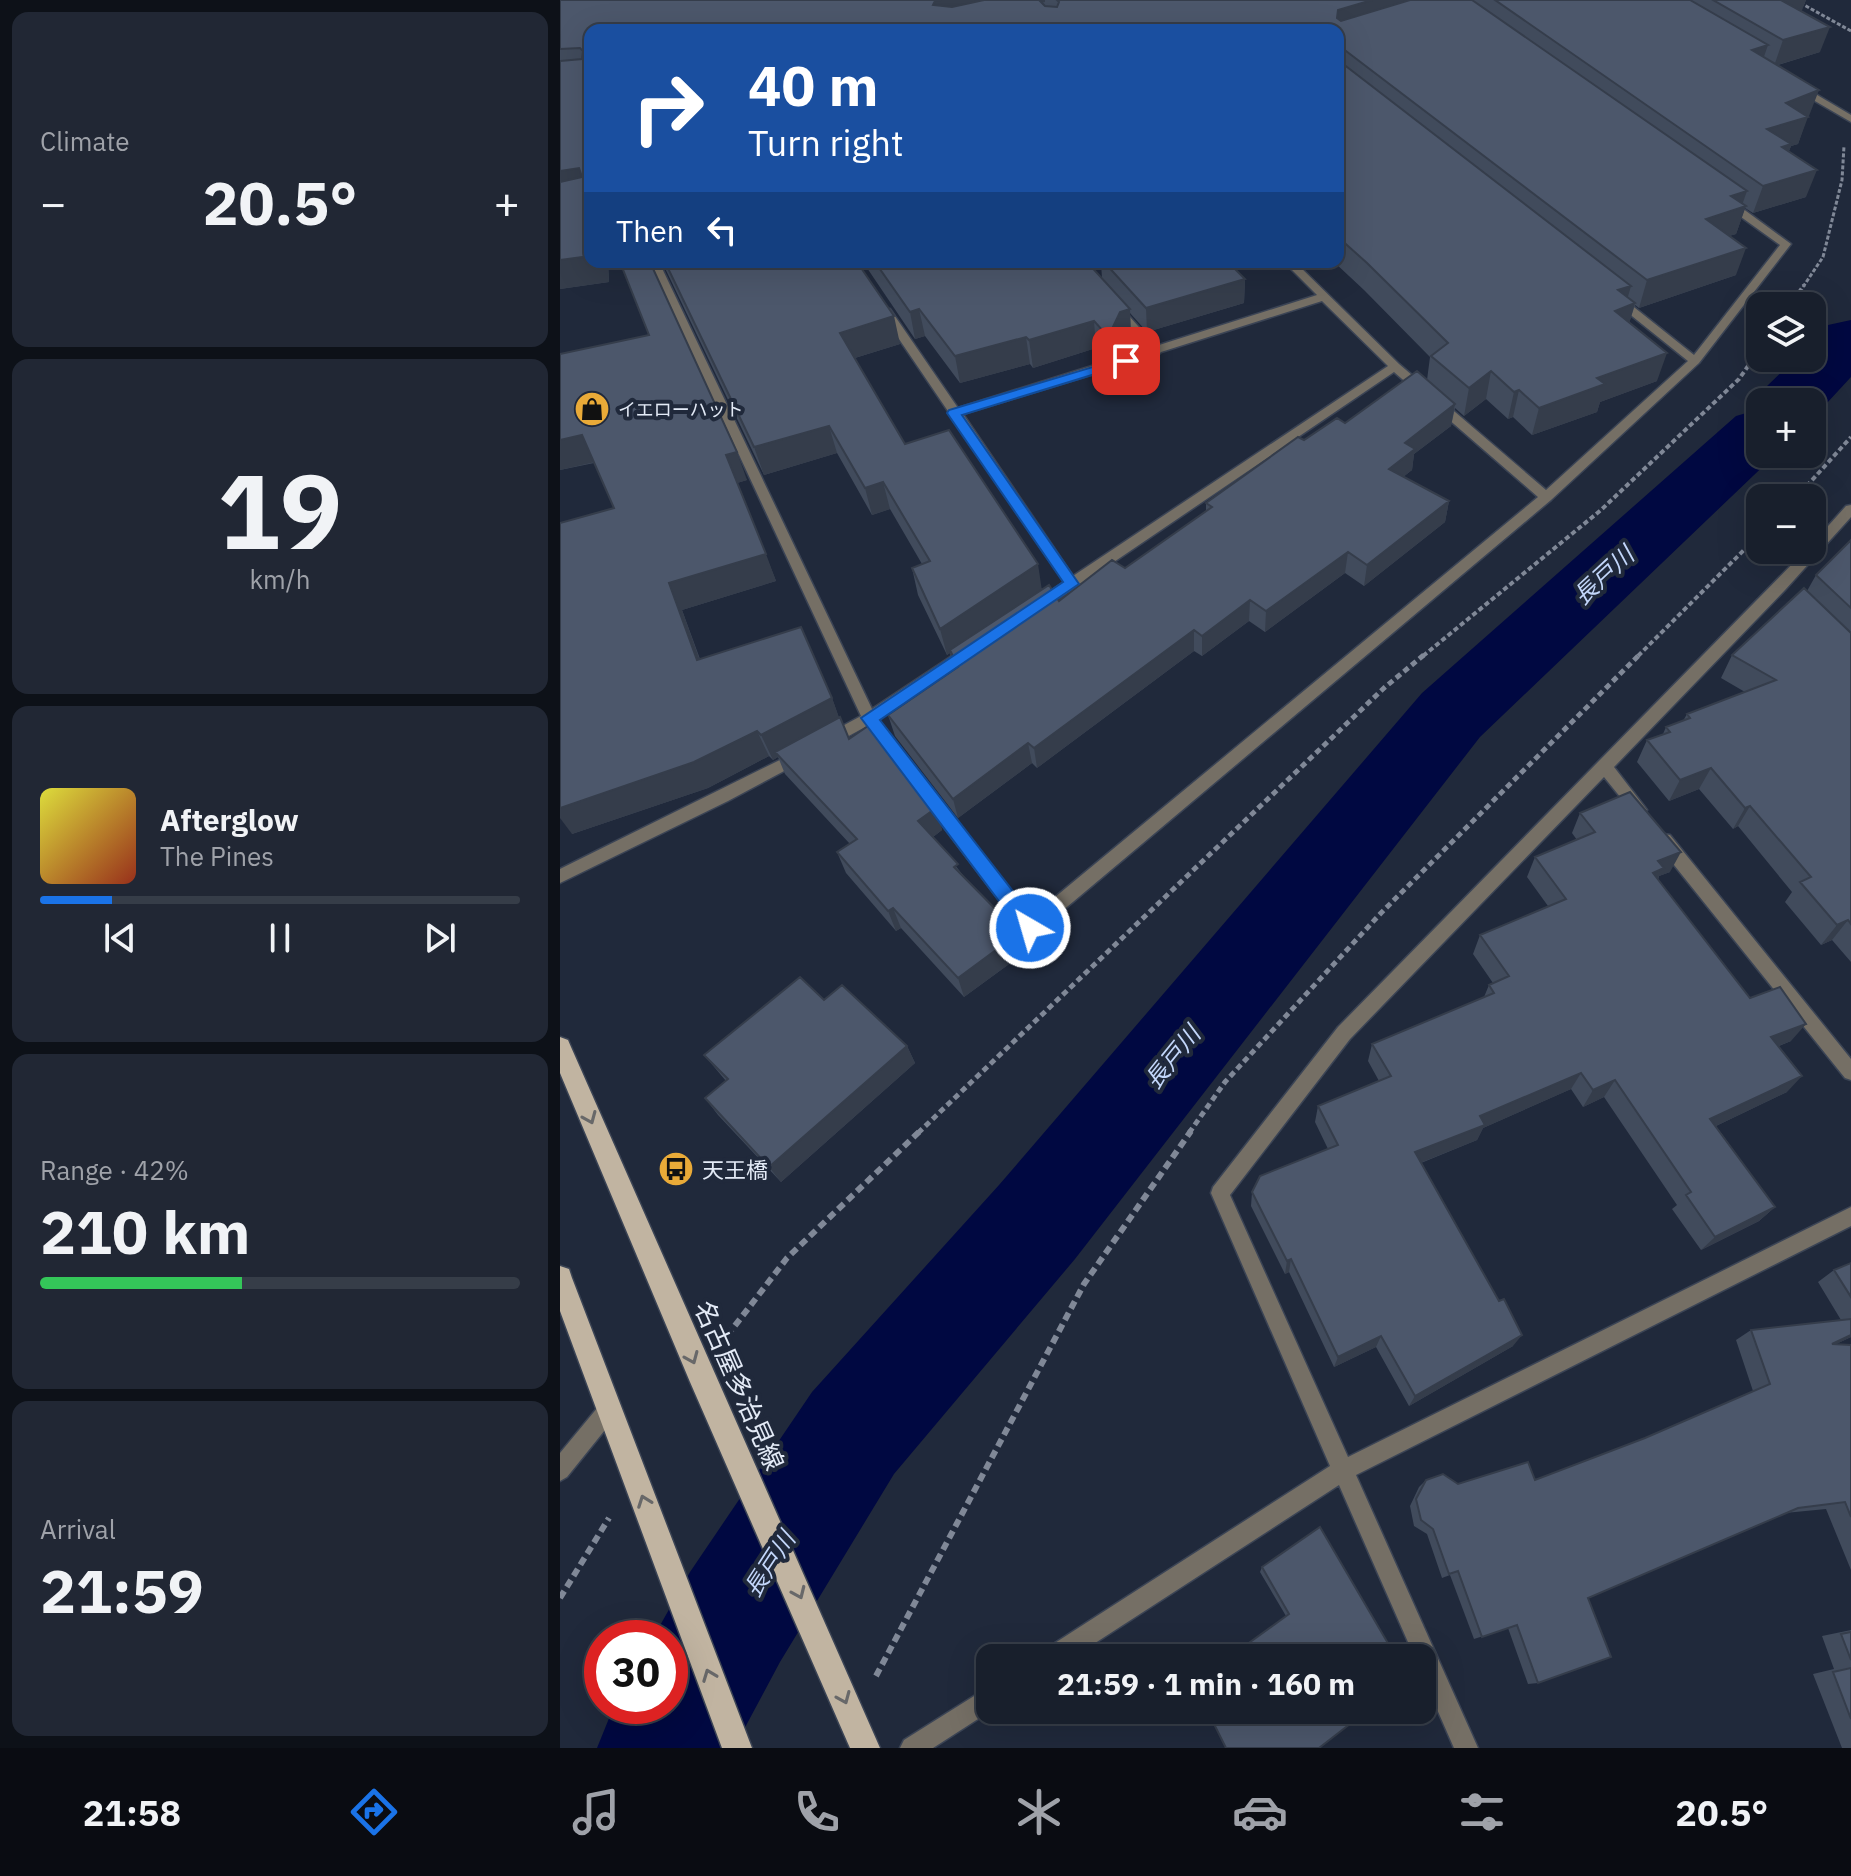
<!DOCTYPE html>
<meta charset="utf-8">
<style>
:root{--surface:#181f2c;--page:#212734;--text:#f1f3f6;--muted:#9fa2a9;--line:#363d48;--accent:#1a73e8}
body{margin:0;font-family:"IBM Plex Sans","Noto Sans JP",sans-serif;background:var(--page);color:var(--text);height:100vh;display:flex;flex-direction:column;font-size:30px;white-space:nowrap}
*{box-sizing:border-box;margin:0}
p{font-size:26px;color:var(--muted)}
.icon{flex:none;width:44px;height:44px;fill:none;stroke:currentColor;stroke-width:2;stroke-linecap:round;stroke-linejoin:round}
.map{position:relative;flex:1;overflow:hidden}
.details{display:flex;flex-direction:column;gap:12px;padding:12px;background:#0d1118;width:560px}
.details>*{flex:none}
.hud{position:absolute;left:24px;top:24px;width:760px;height:244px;border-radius:16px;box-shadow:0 8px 32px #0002,0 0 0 2px var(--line);background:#1a4fa0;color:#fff;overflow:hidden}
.buttons{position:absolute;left:1186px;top:292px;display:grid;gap:16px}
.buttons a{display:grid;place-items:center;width:80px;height:80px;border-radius:16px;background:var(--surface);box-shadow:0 8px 32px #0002,0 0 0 2px var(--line);font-size:40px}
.speed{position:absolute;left:24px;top:1620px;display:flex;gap:16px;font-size:40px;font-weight:700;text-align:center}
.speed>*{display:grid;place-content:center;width:104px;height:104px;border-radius:50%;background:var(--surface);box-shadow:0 8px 32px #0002,0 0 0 2px var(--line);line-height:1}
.speed .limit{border:12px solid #d22;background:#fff;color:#111}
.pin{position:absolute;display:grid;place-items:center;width:68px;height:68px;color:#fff;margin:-34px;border-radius:16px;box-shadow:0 4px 12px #0006}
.me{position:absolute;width:88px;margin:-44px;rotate:322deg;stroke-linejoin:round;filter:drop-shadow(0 0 6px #0008)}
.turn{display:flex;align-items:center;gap:28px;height:168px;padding:0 32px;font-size:36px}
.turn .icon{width:104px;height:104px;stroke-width:2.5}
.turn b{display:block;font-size:56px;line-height:68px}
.then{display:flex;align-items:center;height:76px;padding:0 32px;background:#0003;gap:16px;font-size:30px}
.big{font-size:60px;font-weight:800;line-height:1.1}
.details .tile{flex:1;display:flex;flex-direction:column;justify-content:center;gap:12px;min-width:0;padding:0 28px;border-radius:16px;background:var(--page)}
.details .dial{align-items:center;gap:0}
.dial b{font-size:104px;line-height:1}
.song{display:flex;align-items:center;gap:24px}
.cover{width:96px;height:96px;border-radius:12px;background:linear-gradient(135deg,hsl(60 70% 55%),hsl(10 70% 35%))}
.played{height:8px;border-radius:4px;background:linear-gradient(90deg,var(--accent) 15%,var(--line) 15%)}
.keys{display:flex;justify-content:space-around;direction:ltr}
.heat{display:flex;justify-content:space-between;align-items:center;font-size:44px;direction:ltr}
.charge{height:12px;border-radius:6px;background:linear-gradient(90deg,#34c759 42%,var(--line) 0)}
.trip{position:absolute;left:416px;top:1644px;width:460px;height:80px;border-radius:16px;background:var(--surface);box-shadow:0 8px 32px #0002,0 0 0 2px var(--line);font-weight:800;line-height:80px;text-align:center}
.dock{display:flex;height:128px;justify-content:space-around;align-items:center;background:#0a0c12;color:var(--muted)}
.dock .icon{width:56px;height:56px}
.dock .active{color:var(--accent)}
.dock b{font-size:36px;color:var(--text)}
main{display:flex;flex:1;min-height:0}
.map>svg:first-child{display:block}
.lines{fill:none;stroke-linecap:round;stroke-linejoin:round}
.river{fill:#000841;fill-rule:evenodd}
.minor-casing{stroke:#3b4455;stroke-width:3}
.tertiary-casing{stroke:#3b4455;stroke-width:3}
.primary-casing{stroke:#3b4455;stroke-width:3}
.path-far3{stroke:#808897;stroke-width:3;stroke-dasharray:4 2;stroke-linecap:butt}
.path-far2{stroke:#808897;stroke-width:4;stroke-dasharray:5 3;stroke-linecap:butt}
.path-far1{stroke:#808897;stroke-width:5;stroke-dasharray:6 4;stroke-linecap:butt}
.path{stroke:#808897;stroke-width:6;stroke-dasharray:8 5;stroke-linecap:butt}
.minor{fill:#756f65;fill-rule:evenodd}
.tertiary{fill:#756f65;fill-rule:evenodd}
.primary{fill:#c1b4a1;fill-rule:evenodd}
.wall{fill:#414b5c}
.shaded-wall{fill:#353d4b}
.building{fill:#4c576b;stroke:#353d4b;stroke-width:2}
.oneway{stroke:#686869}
.route{fill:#1a73e8;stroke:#114b97;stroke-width:2}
.labels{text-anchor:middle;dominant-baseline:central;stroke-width:8;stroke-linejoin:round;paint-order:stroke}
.far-poi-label{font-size:18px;fill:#e3eaf6;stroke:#20293b;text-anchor:start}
.poi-label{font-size:22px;fill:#e3eaf6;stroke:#20293b;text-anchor:start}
.water-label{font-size:24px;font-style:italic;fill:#c3d7fb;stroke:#20293b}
.near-street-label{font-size:26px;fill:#e3eaf6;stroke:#20293b}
</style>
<main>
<section class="details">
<div class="tile"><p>Climate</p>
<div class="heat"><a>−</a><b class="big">20.5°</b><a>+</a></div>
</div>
<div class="tile dial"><b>19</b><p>km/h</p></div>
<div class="tile">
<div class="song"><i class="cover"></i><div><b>Afterglow</b><p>The Pines</p></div></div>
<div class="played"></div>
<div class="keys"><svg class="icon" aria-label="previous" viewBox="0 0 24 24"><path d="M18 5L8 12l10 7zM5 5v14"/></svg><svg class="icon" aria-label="pause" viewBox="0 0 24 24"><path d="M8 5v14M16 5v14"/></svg><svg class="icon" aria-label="next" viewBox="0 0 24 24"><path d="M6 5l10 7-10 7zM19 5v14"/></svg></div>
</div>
<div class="tile"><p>Range · 42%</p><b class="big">210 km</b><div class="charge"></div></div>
<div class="tile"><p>Arrival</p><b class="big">21:59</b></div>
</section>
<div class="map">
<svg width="1291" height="1748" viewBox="0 0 1291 1748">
<rect width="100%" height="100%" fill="#20293b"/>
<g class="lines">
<!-- river -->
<path class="river" d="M1291,320V377L1254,417L1252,402H1200V407L1196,402L1206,387L1236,358H1252V342L1268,325Z
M1200,409V454H1216L920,737L515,1259L334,1474L220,1662L174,1748H37L54,1706H110V1638H93L130,1572L252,1392L439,1185L862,693L1176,416Z"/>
<defs>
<path id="minor" d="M1163,200H1171L1231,244L1139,363L991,500L476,933L470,935L464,933L307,726L274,744H264L262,740L264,736L301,716L89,262H99L312,709L404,648H414L416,652L414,656L318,719L471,917L978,497L834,372L517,587L478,611L471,606L473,603L504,582L320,311L322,309H330L398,408L586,349L552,310V306H560L596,346L757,295L724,262H735L839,364L986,490L1128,361L1052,300V296H1060L1134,355L1220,245L1163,204ZM762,301L828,366L513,576L403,414L599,354L601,352Z
M1291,505V517L1225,590L1054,767L1084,806L1087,810L1084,814H1074L1044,777L790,1039L670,1195L788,1457L1291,1207V1226L796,1475L918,1748H894L862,1675V1658H855L779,1485L512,1658H481L484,1650L770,1466L651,1193L653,1187L778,1027L1246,550H1252V544L1286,506Z
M238,751L245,757L243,761L168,801L0,883V869Z
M1104,834L1110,835L1291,1059V1080L1285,1078L1098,845L1096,840L1098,835Z
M50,1398L57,1401L60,1408L57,1415L7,1477L0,1481V1453L43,1401Z
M430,1686V1710H432L373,1748H340L344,1740Z"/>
<path id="tertiary" d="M1236,86H1242L1291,115V122L1236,90Z"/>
<path id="primary" d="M0,1037L8,1040L11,1047L320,1748H290L130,1382L0,1073Z
M0,1266L9,1269L12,1278L192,1748H162L0,1311Z"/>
</defs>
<!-- minor casing -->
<use href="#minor" class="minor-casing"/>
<!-- tertiary casing -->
<use href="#tertiary" class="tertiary-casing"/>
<!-- primary casing -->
<use href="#primary" class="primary-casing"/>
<!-- path-far3 -->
<path class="path-far3" d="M1235,0L1291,31
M1243,287L1263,257L1282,180L1284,146"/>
<!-- path-far2 -->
<path class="path-far2" d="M1230,306L1244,285
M1236,498L1291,437
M863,656L1041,510L1179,379L1200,349
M1078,656L1200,534"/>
<!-- path-far1 -->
<path class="path-far1" d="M358,1133L824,688L865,654
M629,1133L665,1082L821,913L1080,654"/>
<!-- path -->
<path class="path" d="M167,1336L227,1258L360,1131
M0,1598L49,1518
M316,1676L524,1284L631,1131"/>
<!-- minor -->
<use href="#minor" class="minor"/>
<!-- tertiary -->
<use href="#tertiary" class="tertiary"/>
<!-- primary -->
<use href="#primary" class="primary"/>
</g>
<!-- wall -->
<path class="wall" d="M0,0H1246L1241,11L1260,52L1218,65L1249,116L1247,117L1238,144L1231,146L1229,151L1246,197L1193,213L1185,208L1176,234L1169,236L1176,275L1079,308L1075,305L1069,323L1097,381L1040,402L1037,412L972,435L953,417L948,419L926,399L904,416L895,408L891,426L854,454L852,470L843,477L889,501L885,522L804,586L785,573L705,632L689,621L642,656L634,651L477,768L472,763L398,818L335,736L328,715L394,670L390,653L387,655L358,595L352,568L362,564L330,509L312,515L277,453L204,475L102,262H297L340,344L295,358L345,444L482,589L499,601L565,568L646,511V503L744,440L785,423L867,380L870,357L804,290L774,262H778V30H30V262H48L49,282L0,289Z
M303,262H509L542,279L541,262H668L685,279L684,303L587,332L570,313L571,337L561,340L553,356L545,359L536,348L473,368L470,364L400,383L365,336L355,339Z
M89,335L187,480L177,483L216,581L122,610L140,659L272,698L279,718L289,739L376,808L382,830L373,837L464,953L404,997L341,928L336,931L286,873L277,852L290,844L225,774L218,757L213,760L209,756L148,788L12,834L54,508L34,463L0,470V354Z
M1291,540V962L1272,940L1261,945L1225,902L1232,892L1178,826L1173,829L1139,789L1109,801L1077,762L1087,740L1103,734L1106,727L1123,721L1127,714L1185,692L1161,678L1172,655L1247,591L1256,575Z
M1020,813L1110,872L1099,876L1098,880L1190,998L1231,1041L1219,1046L1227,1092L1156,1126L1215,1207L1199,1221L1141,1250L1112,1209L1117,1205L1044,1097L1023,1107L1011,1089L923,1128L917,1140L861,1163L953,1346L849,1406L816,1347L774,1367L729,1272L725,1274L691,1206L692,1192L768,1149L755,1122L758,1106L819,1081L808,1061L812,1044L924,997L929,985L933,983L913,954L920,935L988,906L967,877L975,857L1017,840L1012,833Z
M264,1000L347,1046L355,1063L221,1182L158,1115L145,1098L166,1081L144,1055Z
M1291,1263V1337L1276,1344L1291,1345V1570L1266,1509L1225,1513L1028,1598L978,1683L968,1684L948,1628L914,1639L890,1575L882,1578L867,1534L854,1526L850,1506L859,1487L866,1480L898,1484L975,1480L1085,1438L1193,1391L1176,1340L1191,1330L1281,1320L1258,1282L1274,1270Z
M702,1567L820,1652L726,1616L700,1572Z
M1291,1630V1748H1282L1253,1674L1274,1669L1262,1636Z"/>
<!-- shaded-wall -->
<path class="shaded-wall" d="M381,0H485V2L379,27L373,5L375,1Z
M812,0H890L776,30L778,10Z
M1221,0H1246L1239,18Z
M1270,27L1260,52L1214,66L1223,40Z
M1208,45L1199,71L1192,50Z
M1259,90L1249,116L1243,119L1248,117L1238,144L1231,146L1221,171L1207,129L1226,103Z
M19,168L30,195L0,200V171Z
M1257,170L1246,197L1193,213L1203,186Z
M1187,191L1181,208L1186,206L1176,234L1137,246L1146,219L1171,196Z
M1186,248L1176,275L1079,308L1087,280Z
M30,256V262H48L49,282L0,289V260Z
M685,279L684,303L587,332L586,308Z
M1071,286L1065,307L1075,303L1067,331L1053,317L1058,290Z
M359,309L365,336L355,339L350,312Z
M570,309L571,337L561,340L553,356L545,359L543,331L560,312Z
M334,316L340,344L288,360L280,333Z
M534,321L536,348L473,368L469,340Z
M466,337L470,364L400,383L395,356Z
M1107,353L1097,381L1040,402L1037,412L972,435L979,408L1037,378Z
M931,371L926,399L904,416L909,388Z
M959,390L953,417L948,419L954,392Z
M895,404L891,426L854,454L852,470L825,491L829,469L845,443Z
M269,426L277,453L204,475L194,447Z
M22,435L35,462L0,470V440Z
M177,452L187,480L177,483L166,455Z
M323,482L330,509L312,515L305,488Z
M889,501L885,522L804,586L807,565Z
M788,552L785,573L705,632L706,611Z
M206,554L216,581L122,610L149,686L137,660L109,583Z
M478,564L482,591L387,655L380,629Z
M690,600L689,621L642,656V636Z
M634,630V651L477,768L474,748Z
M272,698L281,723L215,752L218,757L213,760L201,735Z
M197,731L209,756L148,788L12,834L0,818V808Z
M468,743L472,763L398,818L393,799Z
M1151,768L1139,789L1109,801L1120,780Z
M1190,806L1178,826L1173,829L1185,808Z
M376,808L382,830L365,843L358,821Z
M1121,852L1110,872L1099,876L1093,888L1082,893L1098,861Z
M333,908L341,928L336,931L328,911Z
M1288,920L1272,940L1261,945L1277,925Z
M459,933L464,953L404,997L398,978Z
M1246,1024L1231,1041L1197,1054L1211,1037Z
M347,1046L355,1063L221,1182L209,1167Z
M1021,1073L1011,1089L923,1128L917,1140L850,1167L855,1152L920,1116Z
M1242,1076L1227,1092L1137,1135L1150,1119Z
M1055,1080L1044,1097L1023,1107L1033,1090Z
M1215,1207L1199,1221L1141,1250L1155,1237Z
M731,1259L729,1272L725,1274L727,1261Z
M962,1335L953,1346L849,1406L855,1396Z
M1291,1335V1337L1255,1354L1272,1344Z
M821,1336L816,1347L774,1367L778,1357Z"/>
<!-- building -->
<path class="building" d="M0,0H381L375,1L373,5L392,7L424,0H479L485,6L497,7L499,2L497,0H812L778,10L777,18L781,21L850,0H912L1187,191L1171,196L1186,206L1146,219L1186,248L1087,280L782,48H778V30H30V256L0,260V182L22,177L19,168L0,171V61L22,59L23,51L20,48L0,49Z
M935,0H1130L1208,45L1192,50L1259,90L1226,103L1248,117L1207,129L1231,144L1222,147L1257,170L1203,186Z
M1153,0H1222H1221L1270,27L1223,40Z
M778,52V60L1071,286L1058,290L1075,303L1055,311L1107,353L1037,378L1045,384L979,408L959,390L954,392L931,371L909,388L871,356L888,343L807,263L778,237Z
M60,262H90L177,452L166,455L206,554L109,583L137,660L241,627L272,698L201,735L197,731L134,762L0,808V523L54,508L22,435L0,440V354L89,335Z
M105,262H297L334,316L280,333L345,444L389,430L478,564L380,629L352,568L370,561L323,482L305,488L269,426L194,447Z
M315,262H509L510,264L517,262H527L570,309L560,312L552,329L543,331L534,321L469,340L466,337L395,356L359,309L350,312Z
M544,262H668L685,279L586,308Z
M857,371L895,404L845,443L855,449L829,469L889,501L807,565L788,552L706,611L690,600L642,636L634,630L474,748L468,743L393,799L328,715L398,667L390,650L489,585L499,601L552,560L565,568L652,507L646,503L738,437L744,440L777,418L785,423Z
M1291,540V608L1256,575Z
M1244,588L1291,633V924L1288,920L1277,925L1240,882L1251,877L1190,806L1185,808L1151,768L1120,780L1087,740L1110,732L1106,727L1130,718L1127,714L1216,680L1172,655Z
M280,717L289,739L311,724L376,808L358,821L398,864L394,867L459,933L398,978L333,908L328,911L277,852L297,839L215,752Z
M1070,792L1121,852L1098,861L1104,868L1093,873L1190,998L1220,987L1246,1024L1211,1037L1242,1076L1150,1119L1215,1207L1155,1237L1126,1195L1131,1192L1055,1080L1033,1090L1021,1073L920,1116L925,1125L855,1152L939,1301L944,1299L962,1335L855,1396L821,1336L778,1357L731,1259L727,1261L692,1192L700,1176L778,1145L758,1106L831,1076L812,1044L934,993L929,985L949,976L920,935L1006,899L975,857L1035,832L1020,813Z
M240,977L264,1000L282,985L347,1046L209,1167L145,1098L168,1079L144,1055Z
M1291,1263V1297L1274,1270Z
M1291,1319V1335L1272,1344L1291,1345V1517L1285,1502L1238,1508L1028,1598L1051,1657L978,1683L957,1625L922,1637L898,1571L889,1574L873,1529L861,1520L856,1499L866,1480L883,1474L898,1484L968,1462L975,1480L1085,1438L1210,1384L1191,1330Z
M760,1527L829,1645L820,1652L823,1658H668L729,1614L702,1567Z
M1291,1632V1660L1281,1634Z
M1291,1668V1719L1273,1672Z
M647,1710H808L759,1748H666Z"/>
<!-- one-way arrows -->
<defs><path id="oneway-chevron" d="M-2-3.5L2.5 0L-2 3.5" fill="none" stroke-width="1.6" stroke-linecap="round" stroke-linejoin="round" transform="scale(2)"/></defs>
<g class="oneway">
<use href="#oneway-chevron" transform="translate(30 1118) rotate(67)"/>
<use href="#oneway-chevron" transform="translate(132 1358) rotate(67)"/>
<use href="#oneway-chevron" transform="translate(84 1501) rotate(-110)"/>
<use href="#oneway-chevron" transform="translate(239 1593) rotate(66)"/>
<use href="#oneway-chevron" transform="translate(149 1675) rotate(-111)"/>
<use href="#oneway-chevron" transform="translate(284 1698) rotate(67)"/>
</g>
<!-- route -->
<path class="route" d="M566,357L573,361L571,363L402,415L519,584L320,720L477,922L479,928L477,933H463L301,718L503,582L387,413L389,410Z"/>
<!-- icons -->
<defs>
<symbol id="shop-disc" viewBox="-11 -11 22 22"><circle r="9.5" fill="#e9aa38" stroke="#20293b"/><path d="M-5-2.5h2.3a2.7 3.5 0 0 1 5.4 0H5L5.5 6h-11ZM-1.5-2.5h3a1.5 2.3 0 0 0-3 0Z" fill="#111"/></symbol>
<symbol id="bus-disc" viewBox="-11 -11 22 22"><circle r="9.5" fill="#e9aa38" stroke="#20293b"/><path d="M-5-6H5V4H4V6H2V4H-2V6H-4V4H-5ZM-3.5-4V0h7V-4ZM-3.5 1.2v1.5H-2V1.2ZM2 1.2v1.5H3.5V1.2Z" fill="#111"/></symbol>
</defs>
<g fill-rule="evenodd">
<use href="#shop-disc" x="12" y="389" width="40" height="40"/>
<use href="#bus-disc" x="96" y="1149" width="40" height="40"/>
</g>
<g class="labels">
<!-- far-poi labels -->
<g class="far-poi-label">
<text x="58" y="409">イエローハット</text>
</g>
<!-- poi labels -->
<g class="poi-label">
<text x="142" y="1169">天王橋</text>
</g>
<!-- water labels -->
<g class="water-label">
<text transform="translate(1043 575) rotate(-43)">長戸川</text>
<text transform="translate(612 1057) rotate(-51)">長戸川</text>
<text transform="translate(209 1564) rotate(-57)">長戸川</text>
</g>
<!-- near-street labels -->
<g class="near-street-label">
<text transform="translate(180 1385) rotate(66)">名古屋多治見線</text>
</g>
</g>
</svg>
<div class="buttons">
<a><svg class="icon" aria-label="layers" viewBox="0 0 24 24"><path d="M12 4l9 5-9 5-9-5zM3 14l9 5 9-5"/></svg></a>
<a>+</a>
<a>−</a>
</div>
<div class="speed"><div class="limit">30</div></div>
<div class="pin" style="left:566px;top:361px;background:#d93025"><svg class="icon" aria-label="arrive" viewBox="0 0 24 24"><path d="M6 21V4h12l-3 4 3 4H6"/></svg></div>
<svg class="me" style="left:470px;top:928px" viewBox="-20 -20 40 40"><circle r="17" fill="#1a73e8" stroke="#fff" stroke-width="3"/><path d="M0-11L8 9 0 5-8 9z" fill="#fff"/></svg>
<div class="trip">21:59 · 1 min · 160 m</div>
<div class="hud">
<div class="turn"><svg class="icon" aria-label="right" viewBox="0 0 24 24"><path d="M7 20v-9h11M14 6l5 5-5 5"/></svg><div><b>40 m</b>Turn right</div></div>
<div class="then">Then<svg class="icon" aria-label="left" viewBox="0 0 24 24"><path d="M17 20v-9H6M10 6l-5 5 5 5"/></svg></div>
</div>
</div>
</main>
<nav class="dock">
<b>21:58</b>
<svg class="icon active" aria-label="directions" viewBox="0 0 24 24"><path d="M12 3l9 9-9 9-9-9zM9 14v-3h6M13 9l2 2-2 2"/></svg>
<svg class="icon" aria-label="music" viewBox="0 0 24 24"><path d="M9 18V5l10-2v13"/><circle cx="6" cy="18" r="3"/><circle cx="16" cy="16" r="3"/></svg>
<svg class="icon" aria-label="phone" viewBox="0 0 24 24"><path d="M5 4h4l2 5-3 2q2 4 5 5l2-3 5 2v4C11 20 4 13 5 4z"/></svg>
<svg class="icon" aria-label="climate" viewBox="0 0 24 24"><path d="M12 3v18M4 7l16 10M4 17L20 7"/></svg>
<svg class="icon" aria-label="car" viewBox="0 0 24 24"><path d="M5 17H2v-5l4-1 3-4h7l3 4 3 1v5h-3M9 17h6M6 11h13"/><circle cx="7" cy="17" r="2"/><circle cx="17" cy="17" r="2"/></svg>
<svg class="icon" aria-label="filters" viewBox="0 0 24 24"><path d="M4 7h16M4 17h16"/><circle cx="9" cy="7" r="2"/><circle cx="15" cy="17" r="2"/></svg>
<b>20.5°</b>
</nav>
